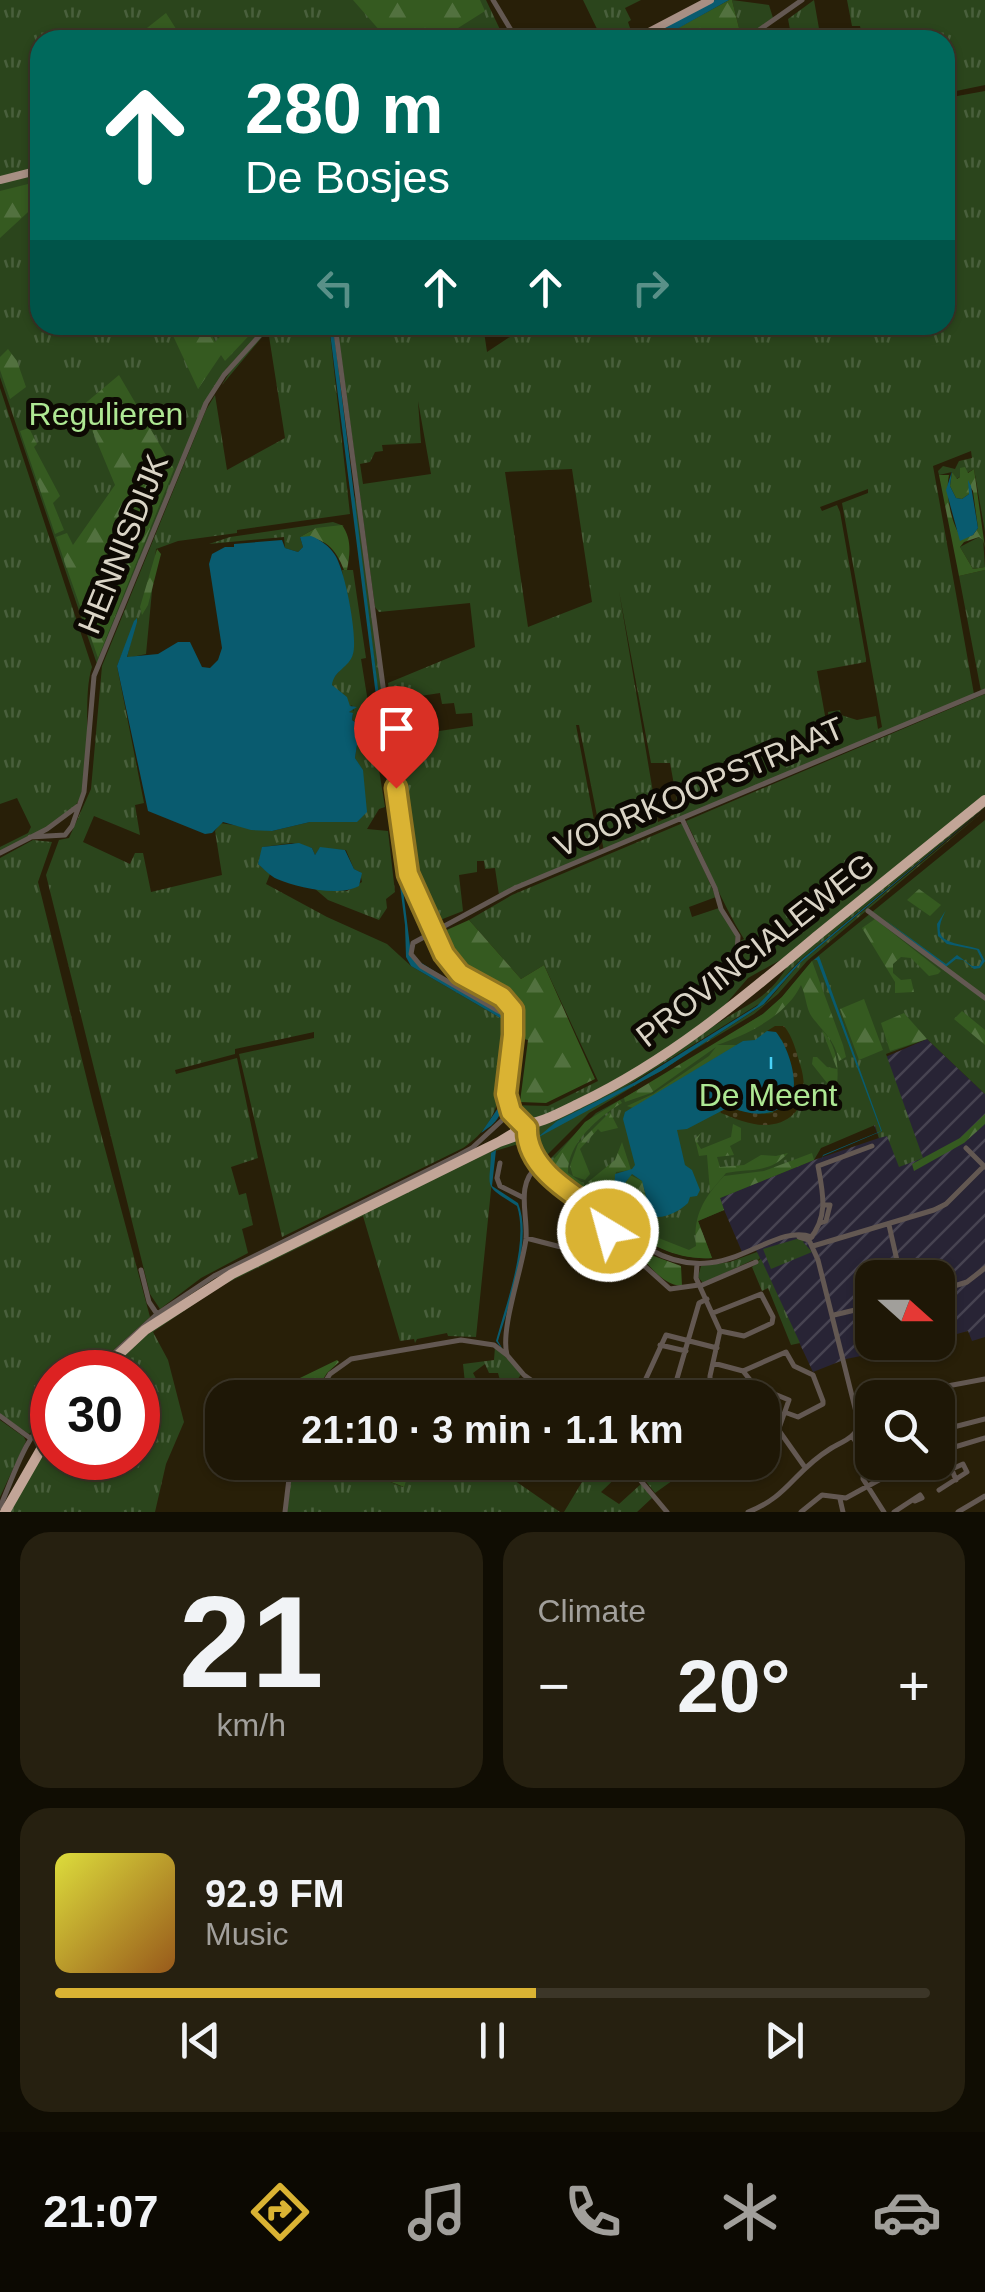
<!DOCTYPE html>
<meta charset="utf-8">
<style>
:root{--surface:#1e1706;--page:#262010;--text:#f1f3f6;--muted:#a19f9b;--line:#3c3628;--accent:#dab333}
body{margin:0;font-family:Arial,sans-serif;background:var(--page);color:var(--text);height:100vh;display:flex;flex-direction:column;font-size:38px;white-space:nowrap}
*{box-sizing:border-box;margin:0}
p{font-size:32px;color:var(--muted)}
.icon{flex:none;width:55px;height:55px;fill:none;stroke:currentColor;stroke-width:2;stroke-linecap:round;stroke-linejoin:round}
.map{position:relative;height:1512px;overflow:hidden}
.side{display:flex;flex-direction:column;gap:20px;padding:20px;background:#100d03;flex:1}
.side>*{flex:none}
.hud{position:absolute;left:30px;top:30px;width:925px;height:305px;border-radius:30px;box-shadow:0 2px 8px #0004,0 0 0 2px var(--line);background:#00695c;color:#fff;overflow:hidden}
.needle{width:65px;rotate:111deg}
.tools{position:absolute;left:855px;top:1260px;display:grid;gap:20px}
.tools a{display:grid;place-items:center;width:100px;height:100px;border-radius:20px;background:var(--surface);box-shadow:0 2px 8px #0004,0 0 0 2px var(--line);font-size:50px}
.speed{position:absolute;left:30px;top:1350px;display:flex;gap:20px;font-size:50px;font-weight:700;text-align:center}
.speed>*{display:grid;place-content:center;width:130px;height:130px;border-radius:50%;background:var(--surface);box-shadow:0 2px 8px #0004,0 0 0 2px var(--line);line-height:1}
.speed .limit{border:15px solid #d22;background:#fff;color:#111}
.pin{position:absolute;display:grid;place-items:center;width:85px;height:85px;color:#fff;margin:-102px -42px;border-radius:50% 50% 50% 0;rotate:-45deg;box-shadow:0 0 10px #0007}
.pin .icon{rotate:45deg}
.me{position:absolute;width:110px;margin:-55px;rotate:323deg;stroke-linejoin:round;filter:drop-shadow(0 0 8px #0008)}
.turn{display:flex;align-items:center;gap:35px;height:210px;padding:0 50px;font-size:45px}
.turn .icon{width:130px;height:130px;stroke-width:2.5}
.turn b{display:block;font-size:70px;line-height:85px}
.lanes{display:flex;align-items:center;height:95px;padding:0 50px;background:#0003;justify-content:center;gap:50px;direction:ltr}
.lanes .off{opacity:.35}
.big{font-size:75px;font-weight:600;line-height:1.1}
.side .card{flex:1;display:flex;flex-direction:column;justify-content:center;gap:15px;min-width:0;padding:0 35px;border-radius:30px;background:var(--page)}
.side .dial{align-items:center;gap:0}
.dial b{font-size:130px;line-height:1}
.song{display:flex;align-items:center;gap:30px}
.cover{width:120px;height:120px;border-radius:15px;background:linear-gradient(135deg,hsl(60 70% 55%),hsl(30 70% 35%))}
.played{height:10px;border-radius:5px;background:linear-gradient(90deg,var(--accent) 55%,var(--line) 55%)}
.keys{display:flex;justify-content:space-around;direction:ltr}
.heat{display:flex;justify-content:space-between;align-items:center;font-size:55px;direction:ltr}
.side .tiles{flex:1;display:grid;gap:20px;grid-template-columns:1fr 1fr}
.card:last-child{grid-column:span 2}
.trip{position:absolute;left:205px;top:1380px;width:575px;height:100px;border-radius:30px;background:var(--surface);box-shadow:0 2px 8px #0004,0 0 0 2px var(--line);font-weight:600;line-height:100px;text-align:center}
.menu{display:flex;height:160px;justify-content:space-around;align-items:center;background:#0c0902;color:var(--muted)}
.menu .icon{width:70px;height:70px}
.menu .active{color:var(--accent)}
.menu b{font-size:45px;color:var(--text)}
.map>svg:first-child{display:block}
.industrial{fill:url(#industrial-furrows)}
.grass{fill:url(#grass-tufts);fill-rule:evenodd}
.forest{fill:url(#forest-firs)}
.sand{fill:url(#sand-dots)}
.water{fill:#095b6f;fill-rule:evenodd}
.lines{fill:none;stroke-linecap:round;stroke-linejoin:round}
.ferry{stroke:#49d2f8;stroke-width:2.5;stroke-dasharray:12 10;stroke-linecap:butt}
.minor{stroke:#635852;stroke-width:5}
.major{stroke:#a78f84;stroke-width:8}
.highway{stroke:#c2a597;stroke-width:10}
.route-casing{stroke:#8e7421;stroke-width:25}
.route{stroke:#dab333;stroke-width:18}
.labels{text-anchor:middle;dominant-baseline:central;stroke-width:10;stroke-linejoin:round;paint-order:stroke}
.park-label{font-size:32px;fill:#aee793;stroke:#0d0903}
.street-label{font-size:32px;fill:#dad4c6;stroke:#0d0903}
</style>
<div class="map">
<svg width="985" height="1512" viewBox="0 0 985 1512">
<defs>
<pattern id="industrial-furrows" width="10" height="10" patternUnits="userSpaceOnUse" patternTransform="scale(2.5)"><rect width="10" height="10" fill="#282435"/><path d="M-1 1l2-2M0 10L10 0M9 11l2-2" fill="none" stroke="#474351"/></pattern>
<pattern id="grass-tufts" width="24" height="20" patternUnits="userSpaceOnUse" patternTransform="scale(2.5)"><rect width="24" height="20" fill="#2b451c"/><path d="M3 7l-1-3M5 7V3M7 7l1-3M15 17l-1-3M17 17v-4M19 17l1-3" fill="none" stroke="#495f3c"/></pattern>
<pattern id="forest-firs" width="22" height="20" patternUnits="userSpaceOnUse" patternTransform="scale(2.5)"><rect width="22" height="20" fill="#355a20"/><path d="M5 1l3.5 6h-7zM16 11l3.5 6h-7z" fill="#52713f"/></pattern>
<pattern id="sand-dots" width="8" height="8" patternUnits="userSpaceOnUse" patternTransform="scale(2.5)"><rect width="8" height="8" fill="#2f2706"/><path d="M2 2h.1M6 6h.1" fill="none" stroke="#4d4529" stroke-width="1.8" stroke-linecap="round"/></pattern>
</defs>
<rect width="100%" height="100%" fill="#281f08"/>
<!-- industrial -->
<path class="industrial" d="M927,1039L985,1094V1337L972,1341L968,1331L938,1339V1278H872V1342L925,1343L846,1359L813,1372L755,1248L742,1252L719,1198L814,1160L879,1138L853,1071Z"/>
<!-- grass -->
<path class="grass" d="M0,0H486L505,40H40V325H329L350,514L237,530V533L178,541L156,549L146,654L127,658L136,619L117,666L144,803L135,805L140,835L94,816L83,842L130,864L135,853H143L151,892L222,875L215,831L220,823L272,831L310,822H334L361,768L355,758L360,723L352,720L353,714L349,712L351,709L354,711L352,705L350,707L344,695L333,688L331,681L353,654L342,570H353L366,658L361,659L385,807L379,809L367,829L388,831L395,892L386,899L387,908L379,920L328,900L314,888L347,891L362,882L360,872L354,869L346,850L319,849L315,855L312,848L292,843L263,847L258,864L270,874L266,884L327,917L387,944L411,966L509,1023C503,1070 508,1119 463,1148L282,1237L239,1054L314,1038V1032L235,1049V1054L175,1070L176,1074L237,1058L258,1158L231,1167L239,1195L246,1193L253,1225L242,1229L248,1253L201,1278L160,1309L150,1294L46,875L59,840L69,838L91,789L102,666L206,410L215,395L227,470L285,438L268,330L222,385L242,352L227,368L205,402L97,664L0,377Z
M583,0H641L625,8L631,20L628,22L631,31L599,33Z
M732,0L769,5L773,18L742,40Z
M814,0L821,40H792L788,19Z
M847,0H985V85L951,92L952,97L985,91V532L974,469L956,479L952,472L939,475L938,471L943,466L955,469L959,461L972,458L971,451L933,466L974,694L604,851L579,725H576L600,852L499,895L495,868L485,869L484,861H477V872L459,875L463,911L435,922L414,872L398,758L428,754L426,733L473,726L472,713L456,714L454,703L442,704L440,693L407,698L408,718L393,720L388,683L475,647L470,603L379,612L375,607L337,325H483L487,352L528,325H945V40H863L860,26H852ZM418,401L431,474L363,484L360,464L370,462L375,452L383,451L382,445L421,443ZM572,469L592,602L528,627L505,472ZM868,489V493L842,503L882,727L878,729L876,716L857,720L841,715L840,710L828,712L831,749L817,671L866,662V659L840,512L837,505L822,511L820,507ZM619,591L651,763H670L679,812L658,822Z
M0,388L92,667C80,703 97,782 75,806C57,827 24,839 0,851V847L28,833L31,827L17,798L0,804Z
M353,493L357,505L408,878L402,879Z
M333,522L344,526L314,529L300,537L303,547L298,552L285,548L284,537L209,544L230,537Z
M979,537L983,539L985,567L973,569L960,547Z
M985,570V689L981,691L959,576Z
M985,694V795L784,958L748,978L718,1013L646,1063L532,1124L518,1119L508,1097V1091L512,1105L548,1106L598,1081L544,965L521,979L469,920L512,895L683,823L716,897L689,907L692,917L719,908L737,936L734,969L744,946L740,944V941L744,939C721,902 706,861 686,821Z
M985,802V807L799,961L762,1002L596,1105L659,1072L766,1003L800,963L985,810L807,961L778,994L754,1014L589,1113L545,1157L537,1155L532,1141L534,1135L530,1141L529,1137L534,1128C596,1095 658,1062 717,1024C748,1003 768,1000 788,965Z
M985,820V1094L927,1039L886,1054L923,1158L899,1167L887,1136L879,1138L875,1125L821,1148L814,1160L720,1198L724,1210L698,1221L712,1258C650,1262 596,1203 550,1167L549,1160L596,1113L662,1077L763,1014L782,997L812,961Z
M33,840L52,842L38,882L93,1104L150,1317L89,1372H52V1410L29,1434L0,1414V858Z
M511,1139L522,1142L526,1147L515,1145L495,1151L476,1337L448,1336L447,1333L417,1339L415,1343L414,1339L400,1341L363,1216L221,1286L153,1332L168,1360L184,1422L166,1464L155,1512H8L52,1434V1458H138V1372H103L121,1354L215,1284Z
M800,1238L805,1240L803,1242L812,1252L771,1269L763,1249Z
M757,1252L760,1258L756,1262L761,1259L800,1343L791,1345L768,1288L762,1291L752,1267L756,1264L753,1260L703,1283L698,1277L701,1266L730,1262Z
M495,1347L522,1373L515,1383L519,1387L512,1397H414L407,1392L465,1383L463,1364L494,1360ZM485,1364L489,1373H498L501,1384L483,1392L473,1373Z
M0,1420L24,1437L26,1441L0,1497Z
M293,1462L342,1463L403,1487L410,1469L517,1463L511,1478L560,1512H287Z
M581,1463H623L627,1467L601,1492L619,1504L641,1484L652,1498L637,1512H564L582,1482L573,1473Z
M680,1463H686L690,1468L655,1493L641,1475L648,1469L657,1482Z"/>
<!-- forest -->
<path class="forest" d="M353,0H480L485,11L458,28L466,40H388Z
M729,0H732L742,40H656Z
M166,13L183,40H133V39Z
M40,181V201L0,238V191Z
M168,325H207L215,342L231,325H259L225,361L221,355L198,389Z
M8,349L17,361L26,387L10,399L0,370V357Z
M119,375L174,469L98,658L56,537L67,533L73,545L115,485L82,406Z
M29,428L37,444L34,447L60,496L53,503L64,530L55,534L20,431Z
M965,467L968,473L974,469L985,548L983,540L979,537L964,542L960,547L973,569L985,567V570L959,576L939,475H949C945,493 951,525 962,538L973,535L978,528L973,491L969,485V494L962,499L956,498L950,486L952,472L957,479L960,477V468Z
M342,525C352,539 350,554 347,570H344C336,548 323,536 300,537L316,528Z
M157,549L161,554L148,605L142,615L140,607Z
M919,889L941,905L930,916L907,900Z
M875,919L941,971L938,974L929,976L911,958L901,957L893,964V973L901,980L911,979L914,992L895,993V982L862,928Z
M469,920L521,979L544,965L595,1079L546,1103L520,1102L528,1040L524,1039L515,1002L462,967L440,933Z
M812,961L843,1045L846,1057L839,1061C835,1040 824,1033 812,1017C806,1009 806,995 801,985C786,1016 748,1034 717,1045H737L633,1108L627,1106L653,1094L709,1056L716,1047L651,1093L625,1102L624,1098L763,1014L782,997Z
M864,999L883,1050L859,1060L840,1009Z
M962,1011L985,1030V1045L954,1019Z
M904,1013L927,1039L890,1051L881,1023Z
M822,1030C839,1047 840,1074 835,1097L831,1096L827,1083L812,1064L813,1057H817L827,1067L837,1069Z
M620,1100L622,1103C598,1117 567,1144 568,1173L616,1206L644,1221L656,1237L689,1250L696,1246C693,1216 703,1199 724,1176L764,1171L812,1153L814,1160L720,1198L724,1210L698,1221L712,1258C649,1263 595,1201 548,1166L585,1122Z
M610,1112L618,1128L601,1132L598,1129L580,1149L590,1174L585,1180L573,1176L570,1166L578,1144Z
M985,1114V1124L964,1143L914,1171L912,1164L960,1138Z
M733,1124L741,1128V1140L730,1146L734,1155L717,1157L720,1167L744,1165L761,1155L776,1156L788,1153C770,1174 749,1168 726,1173L710,1192L707,1155L699,1156L695,1139L701,1133L696,1141L701,1149L731,1137Z
M622,1142L631,1170L616,1172L612,1195L642,1207L641,1218L618,1205L588,1182L615,1160Z
M630,1175L642,1181L647,1200L645,1204L625,1192L624,1186Z
M619,1232L651,1255L681,1266L682,1286C652,1285 639,1238 609,1238L608,1233Z
M337,1360L339,1362L327,1373L312,1397H281L269,1393Z
M342,1463H361L406,1481L404,1487Z"/>
<!-- sand -->
<path class="sand" d="M775,1026H784C793,1037 796,1051 800,1064C809,1091 803,1122 768,1125C752,1126 736,1119 721,1113L720,1111C735,1105 754,1116 773,1113L790,1063L782,1040L767,1031Z"/>
<!-- water -->
<path class="water" d="M715,0H729L659,39L638,40Z
M329,325H333L411,954L412,957L510,1019C512,1044 510,1094 499,1116C495,1124 488,1128 481,1133L498,1108L509,1023L411,966L406,957L405,925Z
M952,471L950,486L956,498L962,499L969,494L968,480L971,486L978,528L973,535L960,541L946,490Z
M311,536C321,540 329,546 335,555C345,570 358,637 353,654C349,668 334,670 332,685L347,697L350,706L357,707L349,712L353,713L352,720L360,725L355,758L363,770L367,812L357,822H310L272,831L251,830L223,822L212,833L205,834L148,811L117,666L134,621L137,618V622L127,657L158,654L178,642H190L202,667L210,668L218,660L222,648L209,564L212,554L225,547H234V544L282,540L285,548L298,552L303,547L300,537Z
M985,808L800,963L764,1004L661,1071L537,1138L557,1121L635,1082L757,1006L802,959Z
M299,843L312,848L315,855L320,847L345,850L354,869L362,873L359,886C338,897 299,888 277,879C270,876 264,869 258,864L262,847Z
M946,910C928,945 952,941 979,949L985,961L980,968L974,969L963,960L956,959L946,967L884,919L946,964L957,955L972,966H979L982,960L977,950L947,944L938,936L937,924Z
M819,956L882,1131L823,1156L821,1162L823,1155L881,1131L817,960H814Z
M767,1031L776,1032C789,1048 801,1085 789,1103C768,1118 751,1115 729,1107L687,1129L677,1130L685,1165L692,1170L700,1190L697,1196L690,1197L688,1203C679,1212 661,1221 649,1215L645,1207L614,1197L615,1174L632,1169L635,1165L623,1119L625,1112L743,1041L755,1040ZM632,1174L642,1181L647,1200L645,1204L625,1192V1183Z
M496,1150L492,1186L518,1203C533,1239 509,1304 498,1341L503,1350L496,1341C506,1304 529,1243 517,1206C482,1184 490,1190 491,1153Z"/>
<g class="lines">
<!-- ferry -->
<path class="ferry" d="M771,1057V1069"/>
<!-- minor -->
<path class="minor" d="M493,0L517,40
M745,40L802,0
M335,325L408,874L449,962L463,976L503,997L513,1010L506,1094L516,1126
M682,819L715,888L721,909L738,936L736,972
M30,837L65,835L72,826L84,792L94,676L206,403L224,375L269,325
M0,853L47,829L78,806
M868,911L985,998
M514,1020L421,966L411,954L413,943L515,888L985,691
M526,1137L539,1166L649,1249C726,1293 769,1221 812,1237
M966,1148L985,1167
M500,1163L497,1178L500,1186L524,1198
M820,1223L826,1221L830,1205H824
M889,1225L901,1278
M799,1237L809,1240L818,1260L859,1424
M526,1238L561,1247L618,1242L670,1289L699,1285
M809,1240C829,1217 823,1193 818,1166L872,1146
M608,1241V1231L617,1225
M813,1246L934,1210L946,1204L984,1166
M697,1264L696,1278L720,1331L710,1376V1383L721,1398
M141,1270L149,1302L157,1314
M700,1286L756,1262
M938,1291L967,1282L985,1268
M713,1313L761,1294L773,1317L772,1323L744,1336L720,1331
M834,1315L872,1306
M660,1345L686,1351
M507,1355C500,1329 522,1270 526,1239C528,1214 515,1184 538,1166
M713,1363L743,1371L786,1352L794,1366L813,1375L823,1401V1404L798,1417L787,1413
M743,1371L755,1386L789,1400L778,1431
M93,1372L157,1314L214,1276L459,1155L472,1148L511,1112
M315,1398L330,1374L351,1359L461,1340L494,1345L507,1355L524,1375L556,1398
M644,1398L643,1385L666,1335L717,1348
M678,1398L676,1382L699,1303L707,1299
M915,1398L942,1387L985,1379
M0,1416L30,1438
M762,1424L780,1432L804,1466
M938,1431L985,1419
M852,1436L864,1454L863,1479L884,1512
M944,1450L956,1480
M938,1452L985,1438
M625,1462L667,1512
M939,1490L967,1472L963,1464L952,1469
M840,1499L843,1512
M0,1507C15,1473 24,1438 52,1413
M285,1512L291,1462
M748,1512C788,1497 794,1471 830,1449C841,1442 856,1438 859,1424L872,1421
M801,1512L822,1495L846,1498L912,1462
M894,1512L920,1495L922,1498L915,1501
M958,1512L985,1496"/>
<!-- major -->
<path class="major" d="M543,40H582
M623,40L647,33L710,0
M0,180L40,170"/>
<!-- highway -->
<path class="highway" d="M499,1142L514,1133L517,1125C539,1125 559,1113 580,1103C670,1060 743,998 818,935C873,890 929,845 985,800
M100,1372L145,1330L232,1274L499,1142L516,1136L524,1138L534,1127
M5,1512L52,1430"/>
</g>
<g class="lines">
<defs>
<path id="route" d="M396,788L408,874L444,954L460,974L502,997L513,1010V1035L506,1094L511,1112L527,1128C525,1173 584,1200 617,1225L608,1231"/>
</defs>
<!-- route casing -->
<use href="#route" class="route-casing"/>
<!-- route -->
<use href="#route" class="route"/>
</g>
<g class="labels">
<!-- park labels -->
<g class="park-label">
<text x="106" y="414">Regulieren</text>
<text x="768" y="1095">De Meent</text>
</g>
<!-- street labels -->
<g class="street-label">
<text transform="translate(123 544) rotate(-68)">HENNISDIJK</text>
<text transform="translate(699 787) rotate(-23)">VOORKOOPSTRAAT</text>
<text transform="translate(755 950) rotate(-38)">PROVINCIALEWEG</text>
</g>
</g>
</svg>
<div class="tools">
<a><svg class="needle" viewBox="-14 -14 28 28"><path d="M0-13l5 13h-10z" fill="#e53935"/><path d="M0 13l5-13h-10z" fill="#a19f9b"/></svg></a>
<a><svg class="icon" aria-label="search" viewBox="0 0 24 24"><circle cx="10" cy="10" r="6"/><path d="M15 15l6 6"/></svg></a>
</div>
<div class="speed"><div class="limit">30</div></div>
<div class="pin" style="left:396px;top:788px;background:#d93025"><svg class="icon" aria-label="arrive" viewBox="0 0 24 24"><path d="M6 21V4h12l-3 4 3 4H6"/></svg></div>
<svg class="me" style="left:608px;top:1231px" viewBox="-20 -20 40 40"><circle r="17" fill="#dab333" stroke="#fff" stroke-width="3"/><path d="M0-11L8 9 0 5-8 9z" fill="#fff"/></svg>
<div class="trip">21:10 · 3 min · 1.1 km</div>
<div class="hud">
<div class="turn"><svg class="icon" aria-label="ahead" viewBox="0 0 24 24"><path d="M12 20V5M6 11l6-6 6 6"/></svg><div><b>280 m</b>De Bosjes</div></div>
<div class="lanes"><svg class="icon off" aria-label="left" viewBox="0 0 24 24"><path d="M17 20v-9H6M10 6l-5 5 5 5"/></svg><svg class="icon" aria-label="ahead" viewBox="0 0 24 24"><path d="M12 20V5M6 11l6-6 6 6"/></svg><svg class="icon" aria-label="ahead" viewBox="0 0 24 24"><path d="M12 20V5M6 11l6-6 6 6"/></svg><svg class="icon off" aria-label="right" viewBox="0 0 24 24"><path d="M7 20v-9h11M14 6l5 5-5 5"/></svg></div>
</div>
</div>
<section class="side">
<div class="tiles">
<div class="card dial"><b>21</b><p>km/h</p></div>
<div class="card"><p>Climate</p>
<div class="heat"><a>−</a><b class="big">20°</b><a>+</a></div>
</div>
<div class="card">
<div class="song"><i class="cover"></i><div><b>92.9 FM</b><p>Music</p></div></div>
<div class="played"></div>
<div class="keys"><svg class="icon" aria-label="previous" viewBox="0 0 24 24"><path d="M18 5L8 12l10 7zM5 5v14"/></svg><svg class="icon" aria-label="pause" viewBox="0 0 24 24"><path d="M8 5v14M16 5v14"/></svg><svg class="icon" aria-label="next" viewBox="0 0 24 24"><path d="M6 5l10 7-10 7zM19 5v14"/></svg></div>
</div>
</div>
</section>
<nav class="menu">
<b>21:07</b>
<svg class="icon active" aria-label="directions" viewBox="0 0 24 24"><path d="M12 3l9 9-9 9-9-9zM9 14v-3h6M13 9l2 2-2 2"/></svg>
<svg class="icon" aria-label="music" viewBox="0 0 24 24"><path d="M9 18V5l10-2v13"/><circle cx="6" cy="18" r="3"/><circle cx="16" cy="16" r="3"/></svg>
<svg class="icon" aria-label="phone" viewBox="0 0 24 24"><path d="M5 4h4l2 5-3 2q2 4 5 5l2-3 5 2v4C11 20 4 13 5 4z"/></svg>
<svg class="icon" aria-label="climate" viewBox="0 0 24 24"><path d="M12 3v18M4 7l16 10M4 17L20 7"/></svg>
<svg class="icon" aria-label="car" viewBox="0 0 24 24"><path d="M5 17H2v-5l4-1 3-4h7l3 4 3 1v5h-3M9 17h6M6 11h13"/><circle cx="7" cy="17" r="2"/><circle cx="17" cy="17" r="2"/></svg>
</nav>
